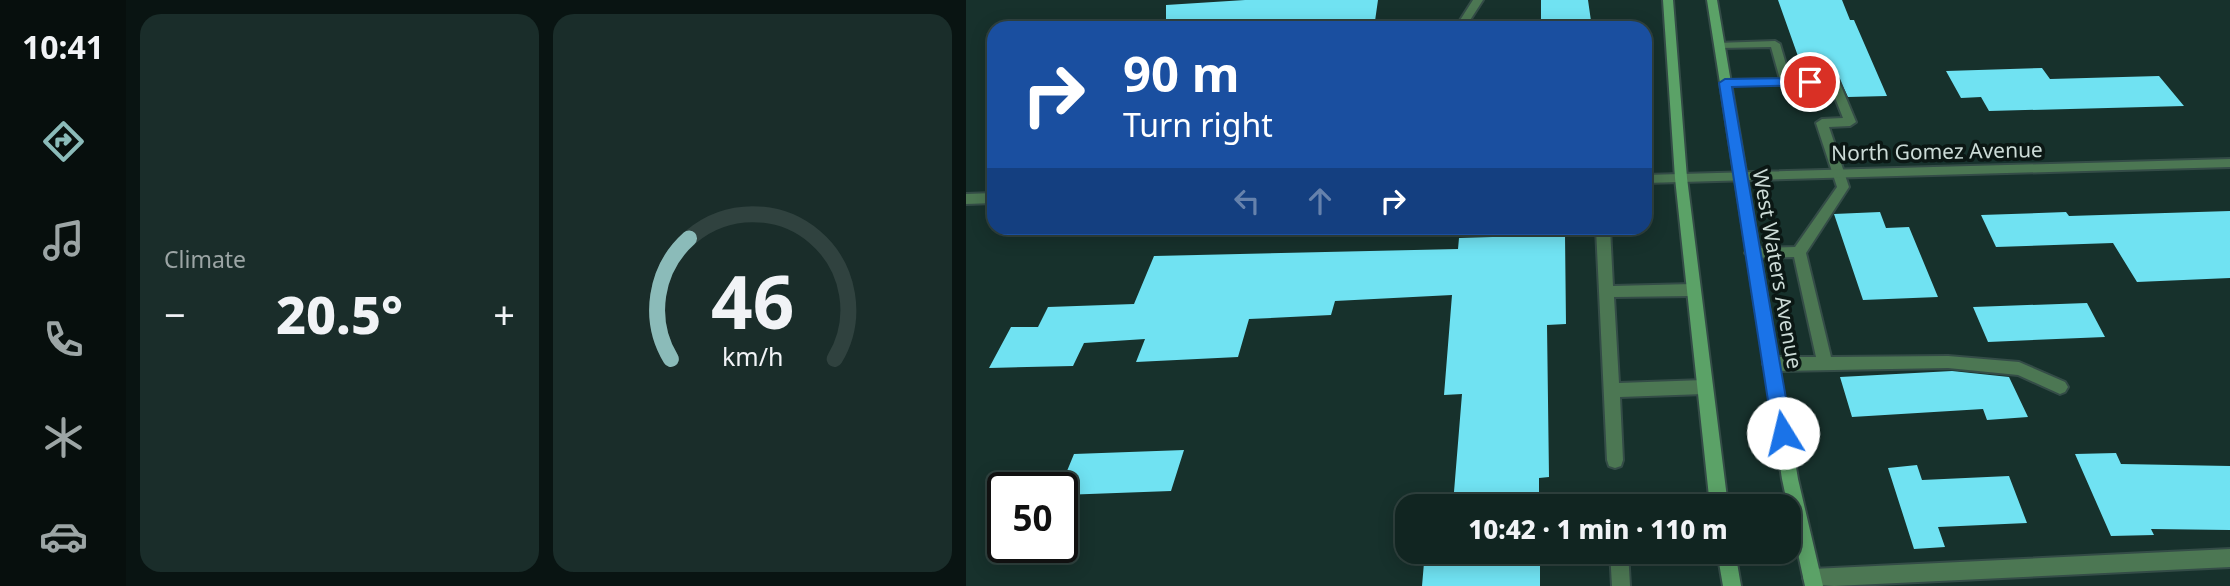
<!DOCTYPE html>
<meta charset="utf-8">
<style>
:root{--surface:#112521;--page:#1a2d2a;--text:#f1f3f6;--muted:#9ca5a5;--line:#30423f;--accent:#8bbbb9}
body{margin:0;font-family:"Noto Sans",sans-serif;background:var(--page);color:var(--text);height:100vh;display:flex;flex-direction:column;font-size:26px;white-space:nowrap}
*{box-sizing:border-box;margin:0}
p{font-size:23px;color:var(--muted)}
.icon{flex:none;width:38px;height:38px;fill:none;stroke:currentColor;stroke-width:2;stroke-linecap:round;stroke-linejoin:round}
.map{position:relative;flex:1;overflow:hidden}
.sheet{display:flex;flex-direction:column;gap:14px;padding:14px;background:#091412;width:840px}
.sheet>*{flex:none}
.banner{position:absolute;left:21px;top:21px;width:665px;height:214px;border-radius:21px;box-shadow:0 4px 18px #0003,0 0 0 2px var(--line);background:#1a4fa0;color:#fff;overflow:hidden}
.speed{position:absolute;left:21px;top:472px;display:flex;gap:14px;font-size:35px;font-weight:700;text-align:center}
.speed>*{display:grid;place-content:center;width:91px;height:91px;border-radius:50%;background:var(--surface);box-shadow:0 4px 18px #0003,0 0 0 2px var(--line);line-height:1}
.speed .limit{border:4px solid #111;border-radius:10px;background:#fff;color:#111}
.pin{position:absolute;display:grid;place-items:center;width:60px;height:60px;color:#fff;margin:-30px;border:4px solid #fff;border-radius:50%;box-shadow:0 2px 7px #0007}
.me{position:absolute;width:77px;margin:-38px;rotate:351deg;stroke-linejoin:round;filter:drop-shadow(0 0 5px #0008)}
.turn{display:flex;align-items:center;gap:24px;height:147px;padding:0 21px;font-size:32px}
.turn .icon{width:91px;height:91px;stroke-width:2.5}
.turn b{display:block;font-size:49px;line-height:60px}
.lanes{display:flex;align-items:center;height:66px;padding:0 21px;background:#0003;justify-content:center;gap:35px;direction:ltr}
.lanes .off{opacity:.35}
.big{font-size:52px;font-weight:800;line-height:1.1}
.sheet .widget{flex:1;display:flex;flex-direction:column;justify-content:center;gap:10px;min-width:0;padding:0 24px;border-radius:21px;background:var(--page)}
.sheet .dial{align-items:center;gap:0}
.dial svg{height:182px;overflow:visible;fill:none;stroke:var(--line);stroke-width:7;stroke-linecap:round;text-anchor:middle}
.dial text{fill:var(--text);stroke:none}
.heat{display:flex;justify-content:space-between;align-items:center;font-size:38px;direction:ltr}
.sheet .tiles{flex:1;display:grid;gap:14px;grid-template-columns:repeat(2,1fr)}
.trip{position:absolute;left:429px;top:494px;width:406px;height:70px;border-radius:21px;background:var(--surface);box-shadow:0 4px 18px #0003,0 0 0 2px var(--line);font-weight:800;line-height:70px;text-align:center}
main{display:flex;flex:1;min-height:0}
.dock{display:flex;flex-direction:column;width:126px;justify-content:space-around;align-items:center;background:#070f0d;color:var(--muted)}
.dock .icon{width:49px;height:49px}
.dock .current{color:var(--accent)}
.dock b{font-size:32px;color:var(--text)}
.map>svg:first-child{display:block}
.building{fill:#70e2f2}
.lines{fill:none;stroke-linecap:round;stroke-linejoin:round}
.lane-casing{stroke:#344c47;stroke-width:4}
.street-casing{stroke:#344c47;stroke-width:4}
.secondary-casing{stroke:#344c47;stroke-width:4}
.lane{fill:#4c7753;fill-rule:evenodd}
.street{fill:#4c7753;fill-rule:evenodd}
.secondary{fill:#5ba267;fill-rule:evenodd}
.route{fill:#1a73e8;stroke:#114b97;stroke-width:2}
.labels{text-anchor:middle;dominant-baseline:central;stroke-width:7;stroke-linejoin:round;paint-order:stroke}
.street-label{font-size:21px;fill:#ccdbd7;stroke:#0b1714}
</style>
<main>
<nav class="dock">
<b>10:41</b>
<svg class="icon current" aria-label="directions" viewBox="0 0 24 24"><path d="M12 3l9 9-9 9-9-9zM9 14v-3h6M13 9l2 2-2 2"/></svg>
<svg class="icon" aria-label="music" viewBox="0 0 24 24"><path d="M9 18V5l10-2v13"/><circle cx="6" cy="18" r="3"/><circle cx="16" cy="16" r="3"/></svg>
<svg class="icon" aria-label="phone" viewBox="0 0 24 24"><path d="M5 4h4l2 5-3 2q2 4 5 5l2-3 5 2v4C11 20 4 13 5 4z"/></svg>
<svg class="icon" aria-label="climate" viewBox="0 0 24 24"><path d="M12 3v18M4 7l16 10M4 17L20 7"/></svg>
<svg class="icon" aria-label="car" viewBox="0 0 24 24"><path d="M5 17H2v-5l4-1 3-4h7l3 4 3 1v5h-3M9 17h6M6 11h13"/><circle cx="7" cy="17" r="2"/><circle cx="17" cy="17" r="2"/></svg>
</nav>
<section class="sheet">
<div class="tiles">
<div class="widget"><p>Climate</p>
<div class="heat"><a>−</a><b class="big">20.5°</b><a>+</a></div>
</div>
<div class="widget dial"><svg viewBox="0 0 100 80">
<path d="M14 69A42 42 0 1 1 86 69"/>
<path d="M14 69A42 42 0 0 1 22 16" stroke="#8bbbb9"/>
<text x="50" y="56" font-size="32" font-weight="700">46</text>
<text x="50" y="72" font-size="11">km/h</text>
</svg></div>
</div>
</section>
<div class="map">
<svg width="1264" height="586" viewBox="0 0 1264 586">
<rect width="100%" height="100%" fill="#17312c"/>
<!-- building -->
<path class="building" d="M279,0H412L408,28H200V5Z
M575,0H622L626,28H575Z
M812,0H876L884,20H888L921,96L882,97L872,76H839Z
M1076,68L1084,79L1193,76L1218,106L1023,111L1015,97L995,98L980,71Z
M1264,211V278L1171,282L1147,243L1030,247L1015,215L1100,212L1103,216Z
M914,212L920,228L943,227L972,297L897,300L868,214Z
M599,235L600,324L581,325L583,477L573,478V506H463L487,504L496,394L478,395L486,295L369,301L365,315L283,319L272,357L170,362L179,339L118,343L107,366L23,368L45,327H72L82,307L168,304L188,256L492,249L493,238Z
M1121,303L1139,337L1022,342L1007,307Z
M986,371L1043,377L1062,417L1021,420L1017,409L886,417L874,377Z
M218,450L205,491L96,495L94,488L108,454Z
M1150,453L1155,464L1264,466V530L1185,529L1188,535L1145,536L1109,454Z
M951,465L956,480L1043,476L1061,523L972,527L979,547L948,549L922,468Z
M459,551H574V586H456Z"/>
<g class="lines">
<defs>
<path id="lane" d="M809,41L814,44L824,78L872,79L890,122L884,126L863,127L883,187L840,253L865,357L982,356L1053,362L1099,382L1102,387L1099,392L1094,394L1052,375L982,368L805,371L800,369L797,364L800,359L805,357H850L828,257L786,258L779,253L786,248L829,247L871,187L850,123L856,119L877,118L864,85H755L754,83L759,80L814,79L805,47L754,48L750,47V43Z
M630,228H644L647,286L727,284L732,286L734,290L732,294L727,296L648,297L653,383L738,380L743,382L746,387L743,392L738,394L654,397L657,460L655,466L649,468L643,466L641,460Z
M650,497L656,499L659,506H641L644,499Z
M1264,549V567L868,586L840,584L837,578L840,572L846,569Z
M644,551H662L664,586H646Z"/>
<path id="street" d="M507,0H517L499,28H489Z
M1264,159V167L679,183V175Z
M28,193V203L0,204V194Z"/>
<path id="secondary" d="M697,0H707L721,178L762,506H744L709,178Z
M741,0H751L832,479L857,586H839L816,479Z
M751,551H769L775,586H757Z"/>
</defs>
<!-- lane casing -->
<use href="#lane" class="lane-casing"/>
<!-- street casing -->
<use href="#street" class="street-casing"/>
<!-- secondary casing -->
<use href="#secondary" class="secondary-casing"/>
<!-- lane -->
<use href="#lane" class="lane"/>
<!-- street -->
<use href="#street" class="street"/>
<!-- secondary -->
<use href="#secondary" class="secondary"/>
</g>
<!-- route -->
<path class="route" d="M844,78L850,82L848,85L766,87L826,433L823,439L817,442L810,439L807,433L753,83L759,79Z"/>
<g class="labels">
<!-- street labels -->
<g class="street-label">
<text transform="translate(971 151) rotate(-1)">North Gomez Avenue</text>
<text transform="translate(812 269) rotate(80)">West Waters Avenue</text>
</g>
</g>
</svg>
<div class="speed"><div class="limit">50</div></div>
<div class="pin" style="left:844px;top:82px;background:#d93025"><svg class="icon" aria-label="arrive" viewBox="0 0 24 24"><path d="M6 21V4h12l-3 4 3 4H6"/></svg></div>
<svg class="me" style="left:817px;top:433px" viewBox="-20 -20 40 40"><circle r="19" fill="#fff"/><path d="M0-13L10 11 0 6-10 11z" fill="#1a73e8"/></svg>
<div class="trip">10:42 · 1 min · 110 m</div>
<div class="banner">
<div class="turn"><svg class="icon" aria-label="right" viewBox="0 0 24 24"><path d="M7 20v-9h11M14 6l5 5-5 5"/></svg><div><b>90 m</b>Turn right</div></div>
<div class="lanes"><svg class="icon off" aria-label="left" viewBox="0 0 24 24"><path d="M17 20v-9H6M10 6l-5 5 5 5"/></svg><svg class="icon off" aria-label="ahead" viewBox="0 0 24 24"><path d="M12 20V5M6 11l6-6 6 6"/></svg><svg class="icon" aria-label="right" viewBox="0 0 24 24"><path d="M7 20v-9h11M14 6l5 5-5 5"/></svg></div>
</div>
</div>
</main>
